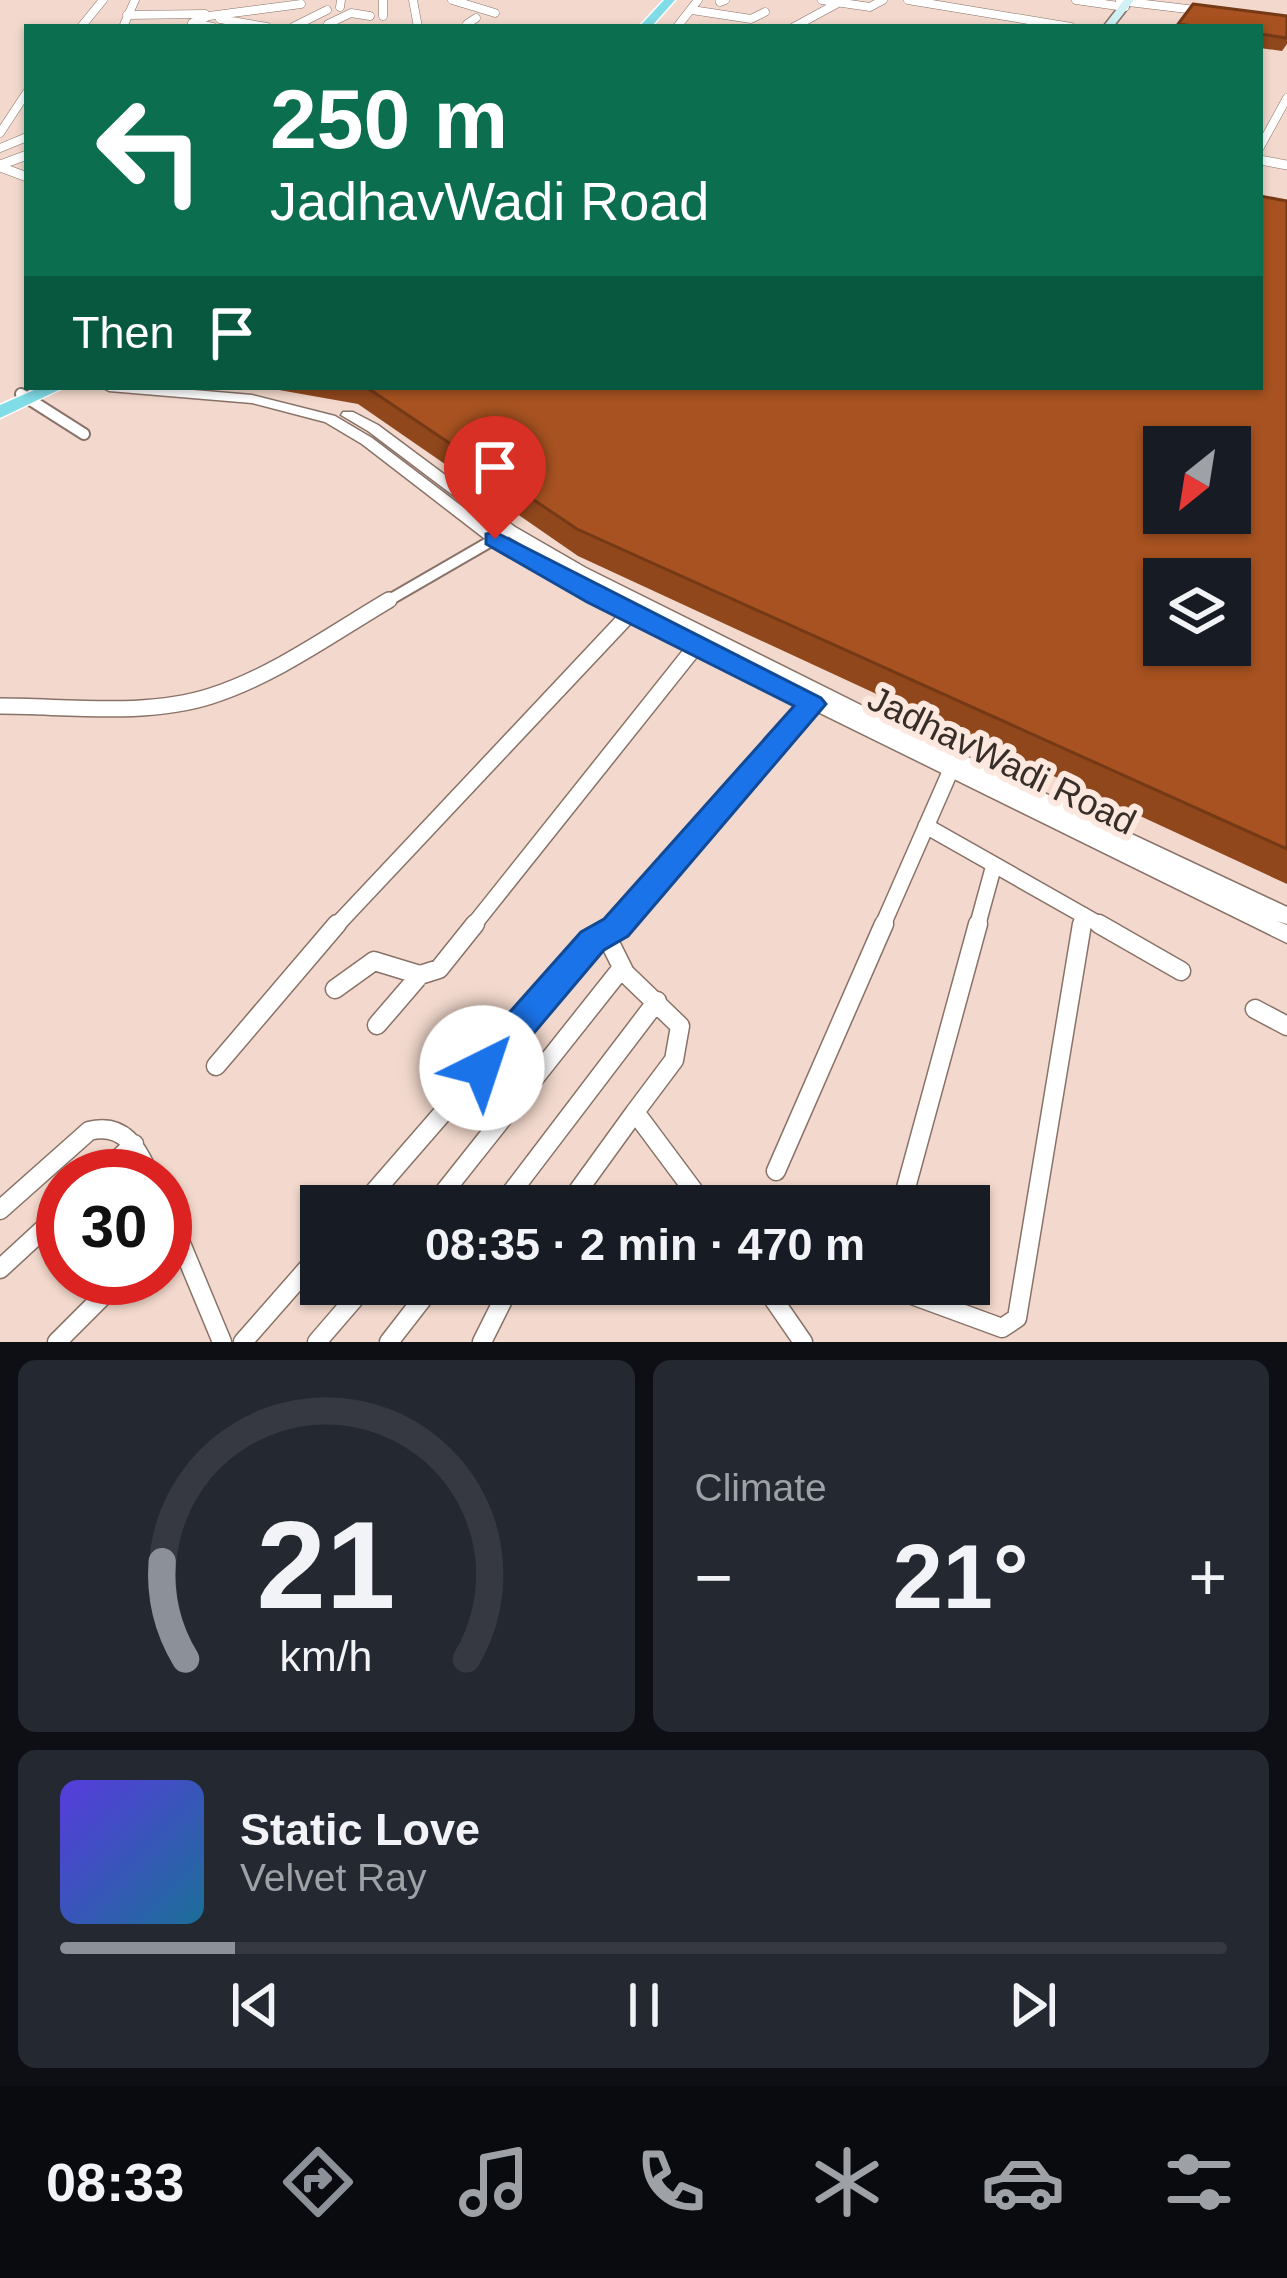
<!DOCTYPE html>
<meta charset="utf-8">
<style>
:root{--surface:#171b24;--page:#242831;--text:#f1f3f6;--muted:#9ea1a6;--line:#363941;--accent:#8c9099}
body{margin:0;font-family:Arial,sans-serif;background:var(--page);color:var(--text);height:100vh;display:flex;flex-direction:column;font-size:45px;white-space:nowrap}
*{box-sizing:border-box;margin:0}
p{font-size:39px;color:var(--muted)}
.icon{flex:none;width:66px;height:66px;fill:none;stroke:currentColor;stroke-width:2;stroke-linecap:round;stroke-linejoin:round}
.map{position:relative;height:1342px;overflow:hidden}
.sheet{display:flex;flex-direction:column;gap:18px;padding:18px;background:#0d0f14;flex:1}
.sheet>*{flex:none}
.guide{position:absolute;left:24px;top:24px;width:1239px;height:366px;border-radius:0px;box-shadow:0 3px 9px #0004;background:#0b6e4f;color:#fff;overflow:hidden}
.needle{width:78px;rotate:210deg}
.buttons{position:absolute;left:1143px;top:426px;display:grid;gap:24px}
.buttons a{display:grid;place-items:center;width:108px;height:108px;border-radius:0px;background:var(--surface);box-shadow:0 3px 9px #0004;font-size:60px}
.speed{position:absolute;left:36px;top:1149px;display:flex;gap:24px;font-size:60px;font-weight:700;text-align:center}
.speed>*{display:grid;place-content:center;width:156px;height:156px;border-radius:50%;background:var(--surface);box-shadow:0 3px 9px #0004;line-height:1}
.speed .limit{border:18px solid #d22;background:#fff;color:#111}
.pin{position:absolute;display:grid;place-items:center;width:102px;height:102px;color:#fff;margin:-123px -51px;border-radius:50% 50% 50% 0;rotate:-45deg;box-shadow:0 0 12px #0007}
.pin .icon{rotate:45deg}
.me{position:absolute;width:132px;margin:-66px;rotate:41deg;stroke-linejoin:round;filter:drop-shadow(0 0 9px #0008)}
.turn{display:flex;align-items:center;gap:42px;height:252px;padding:0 48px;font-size:54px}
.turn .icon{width:156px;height:156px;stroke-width:2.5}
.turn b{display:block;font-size:84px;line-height:102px}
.then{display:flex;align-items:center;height:114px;padding:0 48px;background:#0003;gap:24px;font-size:45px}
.big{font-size:90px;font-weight:800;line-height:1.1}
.sheet .widget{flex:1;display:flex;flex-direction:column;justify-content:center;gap:18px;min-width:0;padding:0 42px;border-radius:18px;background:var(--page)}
.sheet .dial{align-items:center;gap:0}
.dial svg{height:312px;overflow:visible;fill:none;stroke:var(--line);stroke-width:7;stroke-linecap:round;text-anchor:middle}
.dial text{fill:var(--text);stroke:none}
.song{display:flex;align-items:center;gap:36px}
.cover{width:144px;height:144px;border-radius:18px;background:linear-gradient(135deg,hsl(250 70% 55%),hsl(200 70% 35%))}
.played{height:12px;border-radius:6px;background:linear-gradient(90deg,var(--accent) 15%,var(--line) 15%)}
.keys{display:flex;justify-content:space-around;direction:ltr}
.heat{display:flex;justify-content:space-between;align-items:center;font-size:66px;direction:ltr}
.sheet .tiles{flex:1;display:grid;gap:18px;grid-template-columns:1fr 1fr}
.widget:last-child{grid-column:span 2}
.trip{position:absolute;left:300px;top:1185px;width:690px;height:120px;border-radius:0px;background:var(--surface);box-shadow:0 3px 9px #0004;font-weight:800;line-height:120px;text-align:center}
.tab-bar{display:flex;height:192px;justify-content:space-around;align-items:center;background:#090b0e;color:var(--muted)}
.tab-bar .icon{width:84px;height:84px}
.tab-bar .selected{color:var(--accent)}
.tab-bar b{font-size:54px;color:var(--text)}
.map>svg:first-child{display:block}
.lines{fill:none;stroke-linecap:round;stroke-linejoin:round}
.minor-far4-casing{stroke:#897267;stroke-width:9}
.minor-far3-casing{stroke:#897267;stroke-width:10}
.minor-far2-casing{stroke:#897267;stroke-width:14}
.minor-far1-casing{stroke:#897267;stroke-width:18}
.minor-casing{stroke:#897267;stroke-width:21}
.tertiary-casing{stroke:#897267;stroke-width:3}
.secondary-casing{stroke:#897267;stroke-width:3}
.trunk-casing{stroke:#fff;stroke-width:3}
.minor-far4{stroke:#fff;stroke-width:8}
.minor-far3{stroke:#fff;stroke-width:9}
.minor-far2{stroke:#fff;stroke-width:10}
.minor-far1{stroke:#fff;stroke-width:15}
.minor{stroke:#fff;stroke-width:18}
.tertiary{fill:#fff;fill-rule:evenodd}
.secondary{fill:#d0f2f5;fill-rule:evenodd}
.trunk{fill:#80dce6;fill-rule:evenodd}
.wall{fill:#90471c}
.building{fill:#a75220;stroke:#753916;stroke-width:3;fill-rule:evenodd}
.route{fill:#1a73e8;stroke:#114b97;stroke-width:3}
.labels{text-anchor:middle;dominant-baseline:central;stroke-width:12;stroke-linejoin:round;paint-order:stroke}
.street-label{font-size:36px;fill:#372e29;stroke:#fce8de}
</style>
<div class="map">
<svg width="1287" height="1342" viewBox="0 0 1287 1342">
<rect width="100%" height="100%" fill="#f3d9cd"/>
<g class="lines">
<defs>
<path id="minor-far4" d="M383,0V16
M413,0L418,27
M452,0L495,13
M822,0L870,7L883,0
M908,0L1071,27
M1076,0L1125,7
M1120,1L1204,11
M720,2L725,0
M340,7L341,0
M692,10L751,19L765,12
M127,15L205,14
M220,19L267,27
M328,24L351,13L370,16
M81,27L103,0
M123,27L135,0
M213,27L192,23L209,16L301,4
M293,27L327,10
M471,27L467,24L476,18
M677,27L698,0
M794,27L838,3
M0,133L27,92
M1260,147L1287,98
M0,148L27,137"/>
<path id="minor-far3" d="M1260,160L1287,165
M0,165L27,155
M0,167L27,177"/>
<path id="minor-far2" d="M21,394L84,434
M384,603L505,533"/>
<path id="minor-far1" d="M0,706C67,706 146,717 211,696C274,676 333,633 389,600
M926,826L1104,927
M335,927L637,606
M472,927L696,646
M613,927L820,696
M882,927L950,772
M977,927L994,865
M1081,927L1083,915"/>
<path id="minor" d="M616,924L606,935L625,973L680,1026L674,1060L635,1112L705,1206
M1099,924L1181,971
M335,989L374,961L420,975L439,969L475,924
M1255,1009L1287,1026
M377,1025L420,975
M216,1066L337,924
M776,1171L884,924
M100,1176L134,1144
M165,1205L222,1342
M362,1206L592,941L606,935
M433,1206L621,969
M501,1206L657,1001
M567,1206L635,1112
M901,1206L978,924
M0,1210L89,1131C124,1122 137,1148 150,1176
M0,1269L63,1211
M763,1284L803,1342
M882,1284L1002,1328L1017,1318L1082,924
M57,1342L121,1278
M243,1342L321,1253
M317,1342L367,1284
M389,1342L434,1284
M482,1342L511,1284"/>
<path id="tertiary" d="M102,387H158L252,395L335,416L372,438L501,536L572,577L751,664L574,576L503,533L368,431L341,415L343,412H353L378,425L515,527L586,568L921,735L1287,907V924L1277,921L1287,925V943L560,585L489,542L362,444L325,422L252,403L109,391Z"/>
<path id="secondary" d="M1124,0H1134L1113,27H1103Z"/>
<path id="trunk" d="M664,0H675L651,27H639Z
M41,387H65L0,418V405Z"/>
</defs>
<!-- minor-far4 casing -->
<use href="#minor-far4" class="minor-far4-casing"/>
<!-- minor-far3 casing -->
<use href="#minor-far3" class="minor-far3-casing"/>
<!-- minor-far2 casing -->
<use href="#minor-far2" class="minor-far2-casing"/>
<!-- minor-far1 casing -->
<use href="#minor-far1" class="minor-far1-casing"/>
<!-- minor casing -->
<use href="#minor" class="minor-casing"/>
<!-- tertiary casing -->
<use href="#tertiary" class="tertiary-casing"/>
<!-- secondary casing -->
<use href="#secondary" class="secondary-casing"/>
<!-- trunk casing -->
<use href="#trunk" class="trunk-casing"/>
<!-- minor-far4 -->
<use href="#minor-far4" class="minor-far4"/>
<!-- minor-far3 -->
<use href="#minor-far3" class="minor-far3"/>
<!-- minor-far2 -->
<use href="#minor-far2" class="minor-far2"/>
<!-- minor-far1 -->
<use href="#minor-far1" class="minor-far1"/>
<!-- minor -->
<use href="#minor" class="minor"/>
<!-- tertiary -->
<use href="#tertiary" class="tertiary"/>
<!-- secondary -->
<use href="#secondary" class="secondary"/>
<!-- trunk -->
<use href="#trunk" class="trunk"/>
</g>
<!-- wall -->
<path class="wall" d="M1287,16V44L1282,51L1260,48V27H1177L1178,24Z
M1287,201V884L578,556L358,404L262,387H1260Z"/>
<!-- building -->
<path class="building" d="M1193,4L1287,16V35L1286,38L1260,34V27H1201L1178,24Z
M1260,196L1287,201V849L577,529L366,387H1260ZM1164,447H1230V513H1164ZM1164,579H1230V645H1164Z"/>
<!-- route -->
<path class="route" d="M495,532L821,698L826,704L628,936L604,950L495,1079L482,1083L469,1079L464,1068L469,1058L581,932L604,919L794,706L587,602L486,544V534Z"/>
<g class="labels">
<!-- street labels -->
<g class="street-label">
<text transform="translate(1002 760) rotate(26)">JadhavWadi Road</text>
</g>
</g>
</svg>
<div class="buttons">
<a><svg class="needle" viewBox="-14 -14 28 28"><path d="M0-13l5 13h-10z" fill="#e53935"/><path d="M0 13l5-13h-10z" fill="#9ea1a6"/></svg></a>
<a><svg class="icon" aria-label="layers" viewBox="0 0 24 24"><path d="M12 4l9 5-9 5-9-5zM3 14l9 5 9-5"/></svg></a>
</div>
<div class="speed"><div class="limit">30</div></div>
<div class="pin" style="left:495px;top:539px;background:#d93025"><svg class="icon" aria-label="arrive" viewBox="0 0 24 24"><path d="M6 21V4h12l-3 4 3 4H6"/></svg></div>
<svg class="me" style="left:482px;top:1068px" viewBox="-20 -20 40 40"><circle r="19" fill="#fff"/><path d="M0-13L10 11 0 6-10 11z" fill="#1a73e8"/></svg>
<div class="trip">08:35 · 2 min · 470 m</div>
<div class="guide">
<div class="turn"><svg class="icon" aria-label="left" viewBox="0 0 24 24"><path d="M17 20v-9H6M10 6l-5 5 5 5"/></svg><div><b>250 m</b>JadhavWadi Road</div></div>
<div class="then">Then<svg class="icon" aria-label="arrive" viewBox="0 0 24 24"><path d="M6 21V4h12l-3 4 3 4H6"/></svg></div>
</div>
</div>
<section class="sheet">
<div class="tiles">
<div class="widget dial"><svg viewBox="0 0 100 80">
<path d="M14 69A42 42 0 1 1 86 69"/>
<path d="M14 69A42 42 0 0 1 8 44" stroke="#8c9099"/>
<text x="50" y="56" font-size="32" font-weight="700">21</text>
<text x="50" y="72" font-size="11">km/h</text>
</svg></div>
<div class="widget"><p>Climate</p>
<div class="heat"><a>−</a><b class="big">21°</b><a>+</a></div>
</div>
<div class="widget">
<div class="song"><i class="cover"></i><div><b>Static Love</b><p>Velvet Ray</p></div></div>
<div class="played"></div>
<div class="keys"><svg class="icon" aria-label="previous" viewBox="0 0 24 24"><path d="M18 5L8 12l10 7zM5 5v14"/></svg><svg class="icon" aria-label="pause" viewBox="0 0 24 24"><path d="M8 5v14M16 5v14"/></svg><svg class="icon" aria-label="next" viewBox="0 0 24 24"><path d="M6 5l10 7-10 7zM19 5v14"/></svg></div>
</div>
</div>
</section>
<nav class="tab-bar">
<b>08:33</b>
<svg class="icon selected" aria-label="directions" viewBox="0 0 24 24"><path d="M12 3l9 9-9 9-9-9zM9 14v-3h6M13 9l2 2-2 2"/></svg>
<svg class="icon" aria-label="music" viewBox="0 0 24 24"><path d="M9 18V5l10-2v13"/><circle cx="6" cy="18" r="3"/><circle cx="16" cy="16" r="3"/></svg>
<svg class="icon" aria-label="phone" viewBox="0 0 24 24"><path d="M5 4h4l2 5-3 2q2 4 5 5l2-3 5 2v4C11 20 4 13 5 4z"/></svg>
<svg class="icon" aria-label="climate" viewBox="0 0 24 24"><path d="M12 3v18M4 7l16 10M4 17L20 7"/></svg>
<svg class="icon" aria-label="car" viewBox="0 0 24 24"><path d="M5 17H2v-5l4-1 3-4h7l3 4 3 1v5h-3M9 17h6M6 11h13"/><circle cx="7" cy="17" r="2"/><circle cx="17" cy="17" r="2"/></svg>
<svg class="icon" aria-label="filters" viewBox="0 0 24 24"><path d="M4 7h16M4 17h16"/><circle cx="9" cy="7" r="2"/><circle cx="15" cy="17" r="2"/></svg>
</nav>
